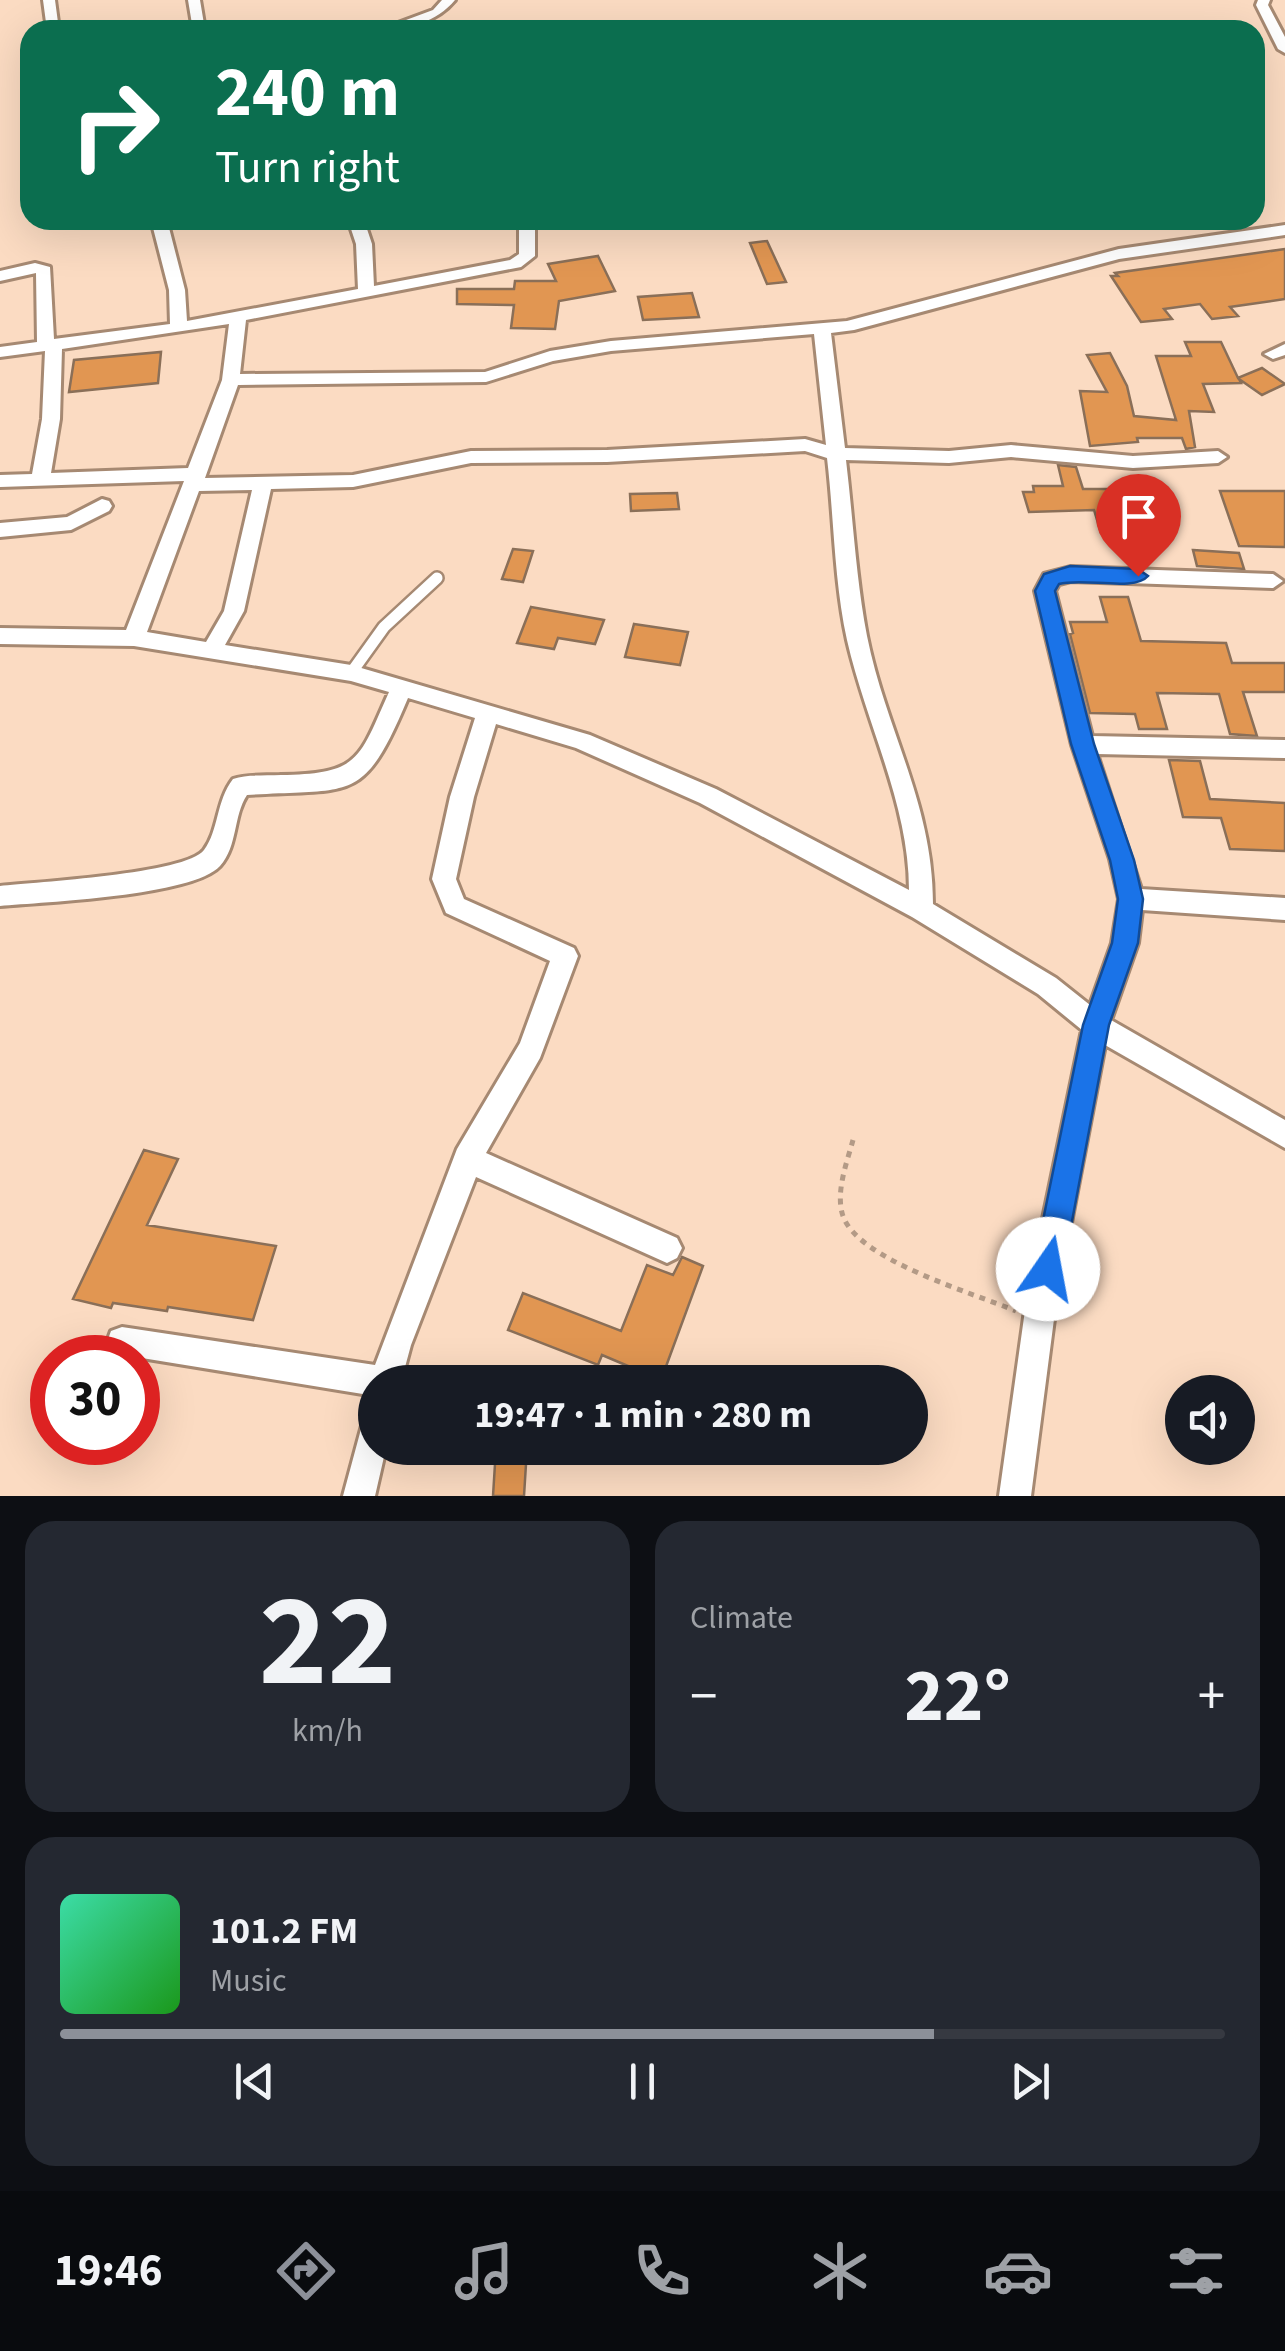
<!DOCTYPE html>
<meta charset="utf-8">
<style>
:root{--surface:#171b24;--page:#242831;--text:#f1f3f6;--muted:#9ea1a6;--line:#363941;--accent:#8c9099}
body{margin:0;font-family:"Source Sans 3",sans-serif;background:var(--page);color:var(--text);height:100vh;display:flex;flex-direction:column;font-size:38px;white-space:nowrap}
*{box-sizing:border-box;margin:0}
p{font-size:32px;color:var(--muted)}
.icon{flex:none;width:55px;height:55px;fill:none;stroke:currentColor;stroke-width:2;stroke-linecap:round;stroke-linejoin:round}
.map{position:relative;height:1496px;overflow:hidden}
.panel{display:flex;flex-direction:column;gap:25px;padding:25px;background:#0d0f14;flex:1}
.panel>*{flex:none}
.banner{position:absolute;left:20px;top:20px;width:1245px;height:210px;border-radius:30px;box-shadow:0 10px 40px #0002;background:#0b6e4f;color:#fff;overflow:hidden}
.controls{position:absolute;left:1165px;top:1375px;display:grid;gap:20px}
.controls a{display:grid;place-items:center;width:90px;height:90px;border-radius:50%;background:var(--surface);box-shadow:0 10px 40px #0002;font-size:50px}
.speed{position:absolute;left:30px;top:1335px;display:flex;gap:20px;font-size:50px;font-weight:700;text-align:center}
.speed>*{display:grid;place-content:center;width:130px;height:130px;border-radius:50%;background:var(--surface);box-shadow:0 10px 40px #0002;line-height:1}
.speed .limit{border:15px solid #d22;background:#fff;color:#111}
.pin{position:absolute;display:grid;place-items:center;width:85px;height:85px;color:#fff;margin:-102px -42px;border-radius:50% 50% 50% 0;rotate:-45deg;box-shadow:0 0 10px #0007}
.pin .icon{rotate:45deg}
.me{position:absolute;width:110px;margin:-55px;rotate:12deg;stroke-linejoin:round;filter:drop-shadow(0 0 8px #0008)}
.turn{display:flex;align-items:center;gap:35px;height:210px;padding:0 30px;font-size:45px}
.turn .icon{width:130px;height:130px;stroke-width:2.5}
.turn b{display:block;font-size:70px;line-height:85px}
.big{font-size:75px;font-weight:700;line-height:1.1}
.panel .widget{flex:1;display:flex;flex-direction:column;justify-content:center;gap:15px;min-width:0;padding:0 35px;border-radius:30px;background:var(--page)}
.panel .dial{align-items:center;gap:0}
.dial b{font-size:130px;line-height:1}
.song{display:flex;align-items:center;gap:30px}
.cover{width:120px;height:120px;border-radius:15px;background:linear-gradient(135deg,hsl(160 70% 55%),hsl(120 70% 35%))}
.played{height:10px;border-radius:5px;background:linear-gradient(90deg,var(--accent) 75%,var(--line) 75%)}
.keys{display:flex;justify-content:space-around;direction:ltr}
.heat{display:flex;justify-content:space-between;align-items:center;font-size:55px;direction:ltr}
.panel .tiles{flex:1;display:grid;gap:25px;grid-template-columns:1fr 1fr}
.widget:last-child{grid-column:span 2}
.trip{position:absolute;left:358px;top:1365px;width:570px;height:100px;border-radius:50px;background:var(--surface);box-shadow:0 10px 40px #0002;font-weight:700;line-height:100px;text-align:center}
.menu{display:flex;height:160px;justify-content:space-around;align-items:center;background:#090b0e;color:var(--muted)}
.menu .icon{width:70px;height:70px}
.menu .on{color:var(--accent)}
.menu b{font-size:45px;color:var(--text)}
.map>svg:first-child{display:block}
.building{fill:#e19652;stroke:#8a6f58;stroke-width:2.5}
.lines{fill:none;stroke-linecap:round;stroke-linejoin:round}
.lane-casing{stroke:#a68972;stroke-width:16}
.street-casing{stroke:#a68972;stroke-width:6}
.path{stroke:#b39a86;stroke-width:5;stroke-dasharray:6 6;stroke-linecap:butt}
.lane{stroke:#fff;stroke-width:11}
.street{fill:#fff;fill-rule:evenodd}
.route{fill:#1a73e8;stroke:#114b97;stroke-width:2.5}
</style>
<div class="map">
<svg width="1285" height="1496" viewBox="0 0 1285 1496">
<rect width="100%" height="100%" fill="#fbdbc2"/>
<!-- building -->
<path class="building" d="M767,241L786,282L767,284L750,243Z
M1285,249V299L1230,307L1238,316L1212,319L1200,304L1164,309L1172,319L1141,322L1111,276H1118L1115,273Z
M598,256L615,291L559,301L555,329L511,328L514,305L457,304V289H514L515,281H556L548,264Z
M692,293L699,317L643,320L638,297Z
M1185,342H1221L1238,378L1262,368L1285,384L1262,395L1239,379L1241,383L1203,384L1214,412L1189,411L1195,447L1186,449L1182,438H1137L1138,442L1090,446L1080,391L1107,392L1087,355L1110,353L1127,386L1134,416L1176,420L1156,356H1191Z
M161,352L158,383L69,392L74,360Z
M1058,465L1076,467L1083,489H1148L1156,512H1130L1136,533H1101L1094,510L1029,512L1023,492H1034L1033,486H1063Z
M1220,491H1285V547L1239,546Z
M677,493L679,509L631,511L630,494Z
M513,549L533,551L523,582L502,579Z
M1193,550L1239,553L1244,569L1197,566Z
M1100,597H1128L1141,641L1226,643L1232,663H1285V692H1243L1257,736L1230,734L1219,694L1157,693L1167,729H1139L1135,714L1090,713L1070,634L1073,633L1070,622H1107Z
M531,607L604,620L595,644L558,638L554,649L517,643Z
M634,624L688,632L680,665L625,657Z
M1169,760L1200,761L1210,799L1285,803V851L1230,849L1221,818L1183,817Z
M144,1150L178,1159L147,1225L276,1246L253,1320L168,1307L167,1311L113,1303L111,1308L73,1299Z
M682,1257L703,1266L661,1380L602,1355L598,1365L508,1330L523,1293L621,1331L647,1265L673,1275Z
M496,1448H527L524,1496H493Z"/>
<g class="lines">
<defs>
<path id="lane" d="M351,673L384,627L437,578"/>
<path id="street" d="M43,0H55L59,30H47Z
M188,0H200L205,30H193Z
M442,0H455C437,22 407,30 379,30L433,10Z
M1258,0H1270L1268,5L1285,37V53L1278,49L1256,5Z
M151,220H167L185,290L187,321L358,289L356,244L348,220H364L372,244L374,286L510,260L519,254V220H535V256L521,267L246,320L240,374L485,372L550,351L611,341L847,321L1119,249L1285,225V235L1119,259L854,330L831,333L845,448L949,451L1011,445L1133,456L1218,451L1227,457L1218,463L1133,468L1011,457L949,463L846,460C853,518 856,579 867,636C886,731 933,803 933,904L1056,978L1090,1005L1112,943L1119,899L1110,859L1072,745L1035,591L1044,574L1071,567L1273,574L1283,581L1273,588L1071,581L1059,584L1055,591L1092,736L1285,740V758L1097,754L1141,889L1285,898V920L1142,910L1138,943L1111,1020L1285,1120V1148L1105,1045L1057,1296L1031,1496H999L1027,1296L1082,1030L1038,994L912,917L700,803L576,748L496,724L474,797L456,879L464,899L574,948L578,956L540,1058L486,1153L677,1238L682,1248L677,1258L667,1263L476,1177L411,1345L401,1382H375V1396L111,1353L107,1342L111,1331L122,1327L375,1365L457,1149L520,1043L550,961L446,913L432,879L450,797L475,718L408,698C363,805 354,788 247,795C233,816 238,846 220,866C193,896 43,902 0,906V886C35,882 186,874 204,850C219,830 216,801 233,779C248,774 265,776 281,775C360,774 359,759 389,692L351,681L134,646L0,644V628L126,630L184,481L0,487V475L32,474L42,419L45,351L0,357V347L37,342L36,273L0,281V271L35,263L50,267L54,339L170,324L169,290ZM229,324L222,380L188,468L51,473L60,419L62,349ZM814,334L826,445L805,439L607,450L471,451L353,475L205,478L238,385L486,382L553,361L611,351ZM805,451L827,458C834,517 834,581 847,640C866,724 909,804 909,890L716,789L590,735L351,665L225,645L244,611L271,489L353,487L471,463L607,462ZM252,490L224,611L206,642L147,632L199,491Z
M1285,344V355L1273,359L1264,354Z
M102,499L109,501L112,506L109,511L71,530L0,537V523L67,517Z
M375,1413V1448H386L375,1496H343L364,1418Z"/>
</defs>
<!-- lane casing -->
<use href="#lane" class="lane-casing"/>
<!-- street casing -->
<use href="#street" class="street-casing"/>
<!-- path -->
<path class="path" d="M853,1140C847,1162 835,1193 843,1216C858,1260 973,1293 1016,1311"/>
<!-- lane -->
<use href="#lane" class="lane"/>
<!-- street -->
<use href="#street" class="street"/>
</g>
<!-- route -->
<path class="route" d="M1070,566L1138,569L1148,576C1134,592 1083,577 1059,584L1055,591L1094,744L1134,860L1143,899L1138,943L1109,1025L1063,1269L1059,1279L1048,1284L1038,1279L1033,1269L1083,1025L1112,943L1118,899L1110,860L1071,744L1035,591L1044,574Z"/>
</svg>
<div class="controls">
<a><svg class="icon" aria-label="sound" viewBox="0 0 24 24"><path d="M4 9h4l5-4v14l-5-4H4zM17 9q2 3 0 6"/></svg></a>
</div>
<div class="speed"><div class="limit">30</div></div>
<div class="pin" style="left:1138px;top:576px;background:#d93025"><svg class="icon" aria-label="arrive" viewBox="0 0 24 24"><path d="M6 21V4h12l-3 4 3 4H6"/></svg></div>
<svg class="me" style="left:1048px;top:1269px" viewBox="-20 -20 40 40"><circle r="19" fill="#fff"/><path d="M0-13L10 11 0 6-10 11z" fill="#1a73e8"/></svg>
<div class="trip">19:47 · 1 min · 280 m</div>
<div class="banner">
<div class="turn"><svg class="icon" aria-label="right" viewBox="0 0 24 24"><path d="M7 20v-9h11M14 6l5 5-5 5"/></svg><div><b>240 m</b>Turn right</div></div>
</div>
</div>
<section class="panel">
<div class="tiles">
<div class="widget dial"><b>22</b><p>km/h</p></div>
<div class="widget"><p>Climate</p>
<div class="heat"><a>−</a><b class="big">22°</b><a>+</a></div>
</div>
<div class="widget">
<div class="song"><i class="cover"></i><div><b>101.2 FM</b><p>Music</p></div></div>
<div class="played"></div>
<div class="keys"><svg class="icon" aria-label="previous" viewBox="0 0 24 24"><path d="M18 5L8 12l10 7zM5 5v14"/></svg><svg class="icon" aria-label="pause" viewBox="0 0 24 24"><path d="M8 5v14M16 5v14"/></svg><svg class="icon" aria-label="next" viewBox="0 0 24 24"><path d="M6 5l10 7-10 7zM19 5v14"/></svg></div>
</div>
</div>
</section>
<nav class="menu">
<b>19:46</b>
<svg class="icon on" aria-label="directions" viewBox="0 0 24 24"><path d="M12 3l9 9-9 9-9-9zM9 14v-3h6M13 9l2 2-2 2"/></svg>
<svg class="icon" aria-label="music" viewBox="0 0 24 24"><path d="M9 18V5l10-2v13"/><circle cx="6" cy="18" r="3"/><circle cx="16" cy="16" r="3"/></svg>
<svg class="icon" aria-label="phone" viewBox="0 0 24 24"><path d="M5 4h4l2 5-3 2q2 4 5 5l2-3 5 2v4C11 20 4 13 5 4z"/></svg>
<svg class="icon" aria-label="climate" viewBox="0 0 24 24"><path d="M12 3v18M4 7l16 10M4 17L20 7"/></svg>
<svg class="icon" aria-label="car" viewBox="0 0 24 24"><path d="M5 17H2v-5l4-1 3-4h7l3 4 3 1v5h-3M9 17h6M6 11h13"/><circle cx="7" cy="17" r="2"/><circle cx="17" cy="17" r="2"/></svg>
<svg class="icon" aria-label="filters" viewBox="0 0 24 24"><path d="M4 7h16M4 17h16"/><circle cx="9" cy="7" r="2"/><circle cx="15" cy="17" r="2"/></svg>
</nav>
